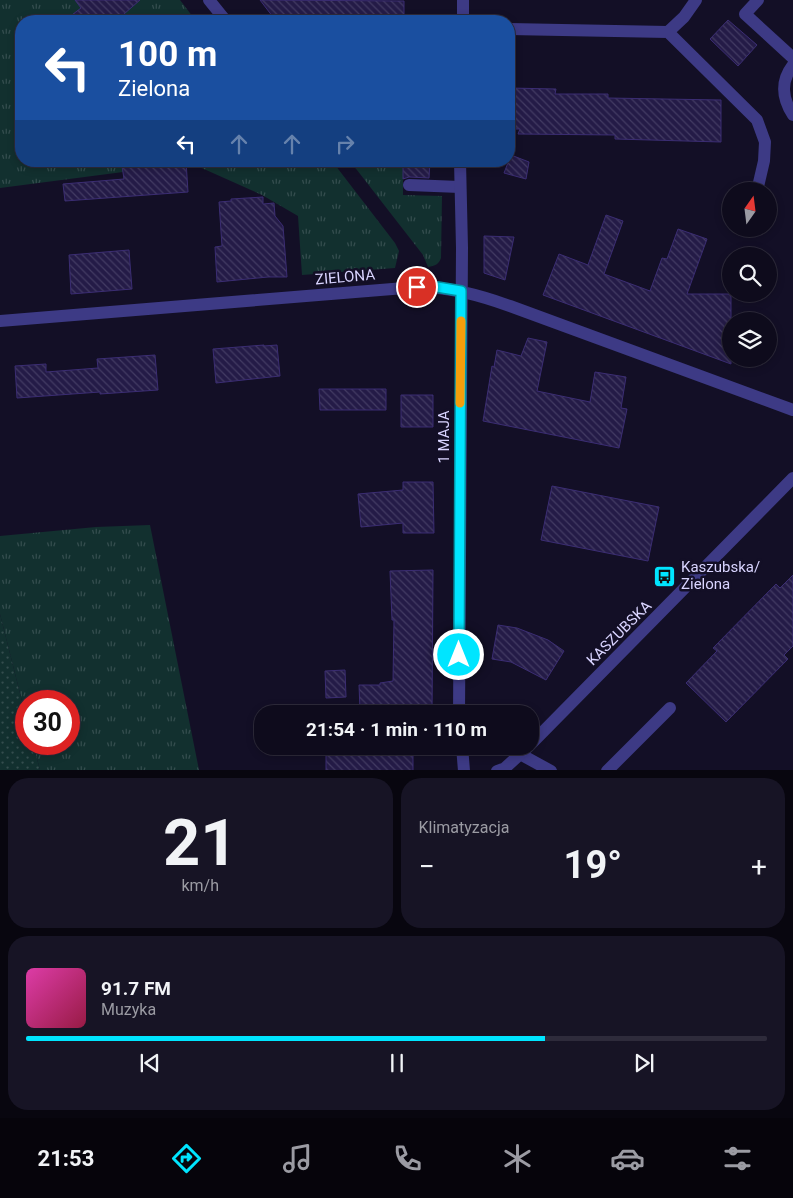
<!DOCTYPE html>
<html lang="pl">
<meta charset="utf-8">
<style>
:root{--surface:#0e0b1c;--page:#171425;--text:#f1f3f6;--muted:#9b9ba3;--line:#2e2b3b;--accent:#00e5ff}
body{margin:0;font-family:Roboto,sans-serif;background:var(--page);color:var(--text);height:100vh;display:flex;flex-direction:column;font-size:19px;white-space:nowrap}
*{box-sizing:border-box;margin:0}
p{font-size:16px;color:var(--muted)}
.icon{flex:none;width:28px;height:28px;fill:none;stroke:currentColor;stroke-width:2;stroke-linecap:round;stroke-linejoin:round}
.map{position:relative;height:770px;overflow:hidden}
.side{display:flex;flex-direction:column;gap:8px;padding:8px;background:#08060f;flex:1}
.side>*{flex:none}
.banner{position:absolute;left:15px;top:15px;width:500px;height:152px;border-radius:20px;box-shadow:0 2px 8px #0003,0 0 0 1px var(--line);background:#1a4fa0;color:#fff;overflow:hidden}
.needle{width:32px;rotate:14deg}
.buttons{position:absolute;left:722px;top:182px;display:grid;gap:10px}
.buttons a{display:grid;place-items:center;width:55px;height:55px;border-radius:50%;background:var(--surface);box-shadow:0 2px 8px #0003,0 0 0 1px var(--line);font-size:25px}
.speed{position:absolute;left:15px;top:690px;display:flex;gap:10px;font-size:25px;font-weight:700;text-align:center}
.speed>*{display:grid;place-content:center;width:65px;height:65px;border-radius:50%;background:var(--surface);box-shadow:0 2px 8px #0003,0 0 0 1px var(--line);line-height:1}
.speed .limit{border:8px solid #d22;background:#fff;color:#111}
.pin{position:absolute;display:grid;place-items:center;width:42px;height:42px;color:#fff;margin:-21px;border:2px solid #fff;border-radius:50%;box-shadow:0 1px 5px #0007}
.me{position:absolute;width:55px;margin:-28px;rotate:0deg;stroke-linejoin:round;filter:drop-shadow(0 0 4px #0008)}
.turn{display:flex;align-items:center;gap:18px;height:105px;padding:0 20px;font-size:22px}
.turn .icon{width:65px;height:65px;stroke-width:2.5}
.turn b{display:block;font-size:35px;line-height:42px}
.lanes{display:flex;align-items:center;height:48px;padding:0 20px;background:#0003;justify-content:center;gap:25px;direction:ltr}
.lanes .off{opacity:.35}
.big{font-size:38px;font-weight:700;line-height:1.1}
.side .widget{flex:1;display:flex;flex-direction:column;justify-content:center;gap:8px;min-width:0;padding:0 18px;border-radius:20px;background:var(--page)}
.side .dial{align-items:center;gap:0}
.dial b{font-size:65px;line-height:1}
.song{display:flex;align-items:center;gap:15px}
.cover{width:60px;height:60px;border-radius:8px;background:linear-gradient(135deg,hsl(320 70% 55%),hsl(340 70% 35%))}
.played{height:5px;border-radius:2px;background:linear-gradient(90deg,var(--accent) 70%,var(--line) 70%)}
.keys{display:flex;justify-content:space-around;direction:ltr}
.heat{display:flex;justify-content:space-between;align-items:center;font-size:28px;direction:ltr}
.side .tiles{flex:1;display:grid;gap:8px;grid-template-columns:1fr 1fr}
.widget:last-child{grid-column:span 2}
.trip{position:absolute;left:254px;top:705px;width:285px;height:50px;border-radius:20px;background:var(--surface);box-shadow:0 2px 8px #0003,0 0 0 1px var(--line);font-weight:700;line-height:50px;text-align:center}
.dock{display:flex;height:80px;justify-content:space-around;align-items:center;background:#06040b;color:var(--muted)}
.dock .icon{width:35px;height:35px}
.dock .current{color:var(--accent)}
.dock b{font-size:22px;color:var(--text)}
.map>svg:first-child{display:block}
.grass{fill:url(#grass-tufts)}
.garden{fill:url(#garden-dots)}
.building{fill:url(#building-back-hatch);stroke:#3b2d73}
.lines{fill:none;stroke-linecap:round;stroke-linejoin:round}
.service{stroke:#3d3a85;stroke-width:12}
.minor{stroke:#3d3a85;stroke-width:12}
.route-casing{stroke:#0095a6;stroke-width:12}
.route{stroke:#00e5ff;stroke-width:9}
.slow{stroke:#f59e0b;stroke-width:9}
.labels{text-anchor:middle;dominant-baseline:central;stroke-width:5;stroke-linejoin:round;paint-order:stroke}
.street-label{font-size:15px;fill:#d9d4ff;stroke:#130f26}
.poi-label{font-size:15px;fill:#d9d4ff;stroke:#130f26;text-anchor:start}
</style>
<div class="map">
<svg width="793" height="771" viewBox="0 0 793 771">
<defs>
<pattern id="grass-tufts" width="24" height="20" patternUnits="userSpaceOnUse" patternTransform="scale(1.25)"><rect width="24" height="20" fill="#12302f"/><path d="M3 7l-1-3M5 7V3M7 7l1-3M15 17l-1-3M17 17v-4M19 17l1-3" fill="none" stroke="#344d4e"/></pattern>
<pattern id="garden-dots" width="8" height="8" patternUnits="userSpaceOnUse" patternTransform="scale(1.25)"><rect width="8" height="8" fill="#12302f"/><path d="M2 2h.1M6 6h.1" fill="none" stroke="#344d4e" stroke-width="1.8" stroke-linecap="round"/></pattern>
<pattern id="building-back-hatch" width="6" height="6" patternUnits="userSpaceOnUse" patternTransform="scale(1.25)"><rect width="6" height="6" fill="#241b47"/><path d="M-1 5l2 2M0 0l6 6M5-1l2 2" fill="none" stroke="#433b63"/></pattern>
</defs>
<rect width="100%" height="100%" fill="#130f26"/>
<!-- grass -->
<path class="grass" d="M0,0H180L196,21H21V161H182L123,165V172L0,188Z
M186,161H332L395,243L399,251L395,268L302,275L298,216L262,195Z
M350,161H403V195L442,196L441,258C439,264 435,266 428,267L423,255Z
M150,525L199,770H40L33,744H69V701H26V717L0,614V536L96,527Z"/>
<!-- garden -->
<path class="garden" d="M0,614L26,717V744H33L40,770H0Z"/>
<!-- building -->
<path class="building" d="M75,0H140L116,21H64L81,8Z
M260,0L404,1V21H276Z
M728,20L757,45L738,66L710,39Z
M509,88L556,89L555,94H608V98L721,100V142L615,139V135L518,134L520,129H511V125H509Z
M511,155L529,162L526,179L504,173Z
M186,161L188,192L65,201L63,184L124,179L122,166Z
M403,161H430L429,178L409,177L403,179Z
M263,197V204L274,203L275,216L283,226L287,277H268L217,282L215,247L222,246L219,202L231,201V199Z
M606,215L623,221L604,274L650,291L662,258L667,259L678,229L707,239L687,294H731V364L543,295L559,254L588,265Z
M484,236L514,237L505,280L484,273Z
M129,250L132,289L71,294L69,255Z
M528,338L547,342L537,391L590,402L595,372L626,377L621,408L627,409L619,448L483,421L492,366L494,367L497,350L521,356Z
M264,345V346L277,345L280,376L216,383L213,349Z
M155,355L158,390L100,394V392L17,398L15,366L46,364V372L98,368L97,359Z
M319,389H386V410H320Z
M401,395H433V427H401Z
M403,482H433L434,533H403V523L361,527L358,494L403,490Z
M552,486L659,507L648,561L541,540Z
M433,570L432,714H392L393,710H360L359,685H380V683L393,681L394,620H392L390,571Z
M793,575V646L784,655L788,659L726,722L686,683L717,651L713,648L776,584L780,588Z
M498,625L517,628L548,640L564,651L546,680L511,662L492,659Z
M345,670L346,697L326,698L325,671Z
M392,746H432V753H391Z
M326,752L413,754V771H326Z"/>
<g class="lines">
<!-- service -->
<path class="service" d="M758,0L745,14L793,58
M509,29L668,32L684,17L696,0
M668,32L757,120L765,142L764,161L757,191
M793,65C780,82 782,98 793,115
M409,185L460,187
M520,754L551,771
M607,771L670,708"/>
<!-- minor -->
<path class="minor" d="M209,0L226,21
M463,21V0
M0,321L417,287C450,287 479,295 510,306L793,410
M459,714L462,248L460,161
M530,745L793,478
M462,746L464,771
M497,771L505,768L529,746"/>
</g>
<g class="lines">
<defs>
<path id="route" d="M417,287H437L461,291L459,655"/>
</defs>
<!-- route casing -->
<use href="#route" class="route-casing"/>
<!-- route -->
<use href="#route" class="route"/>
<!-- slow -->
<path class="slow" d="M460,403L461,321"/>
</g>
<!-- icons -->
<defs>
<symbol id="bus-square" viewBox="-11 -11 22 22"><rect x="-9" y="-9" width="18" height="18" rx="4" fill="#00e5ff" stroke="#130f26"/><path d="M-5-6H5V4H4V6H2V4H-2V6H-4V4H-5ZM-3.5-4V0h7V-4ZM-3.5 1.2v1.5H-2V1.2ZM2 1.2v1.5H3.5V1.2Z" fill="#111"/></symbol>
</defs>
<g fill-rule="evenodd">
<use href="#bus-square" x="652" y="564" width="25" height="25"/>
</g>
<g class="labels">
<!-- street labels -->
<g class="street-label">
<text transform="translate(345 277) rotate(-5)">ZIELONA</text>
<text transform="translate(444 437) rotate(-90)">1 MAJA</text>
<text transform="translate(619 633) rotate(-45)">KASZUBSKA</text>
</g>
<!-- poi labels -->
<g class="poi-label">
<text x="681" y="567">Kaszubska/<tspan x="681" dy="17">Zielona</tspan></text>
</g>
</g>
</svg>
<div class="buttons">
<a><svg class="needle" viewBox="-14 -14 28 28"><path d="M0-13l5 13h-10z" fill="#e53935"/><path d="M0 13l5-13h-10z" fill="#9b9ba3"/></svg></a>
<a><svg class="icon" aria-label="search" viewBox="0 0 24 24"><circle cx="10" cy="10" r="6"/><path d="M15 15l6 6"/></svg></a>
<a><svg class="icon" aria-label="layers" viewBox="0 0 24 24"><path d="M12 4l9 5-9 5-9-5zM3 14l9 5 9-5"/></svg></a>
</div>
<div class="speed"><div class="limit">30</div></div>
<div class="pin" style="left:417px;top:287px;background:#d93025"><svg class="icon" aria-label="arrive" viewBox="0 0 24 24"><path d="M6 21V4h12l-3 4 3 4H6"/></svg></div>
<svg class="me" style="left:459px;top:655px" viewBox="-20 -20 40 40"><circle r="17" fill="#00e5ff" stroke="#fff" stroke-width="3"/><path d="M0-11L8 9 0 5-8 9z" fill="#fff"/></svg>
<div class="trip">21:54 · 1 min · 110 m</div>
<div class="banner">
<div class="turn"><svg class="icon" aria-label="left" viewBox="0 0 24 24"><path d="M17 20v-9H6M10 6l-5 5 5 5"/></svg><div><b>100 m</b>Zielona</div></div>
<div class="lanes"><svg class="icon" aria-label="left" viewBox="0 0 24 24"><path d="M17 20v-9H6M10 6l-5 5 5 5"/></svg><svg class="icon off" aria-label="ahead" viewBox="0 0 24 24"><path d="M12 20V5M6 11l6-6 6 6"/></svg><svg class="icon off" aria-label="ahead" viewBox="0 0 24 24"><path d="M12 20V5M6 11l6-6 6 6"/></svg><svg class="icon off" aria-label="right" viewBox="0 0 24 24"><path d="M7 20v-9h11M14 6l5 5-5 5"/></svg></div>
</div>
</div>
<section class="side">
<div class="tiles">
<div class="widget dial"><b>21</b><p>km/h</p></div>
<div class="widget"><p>Klimatyzacja</p>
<div class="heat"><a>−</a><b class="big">19°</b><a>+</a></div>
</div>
<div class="widget">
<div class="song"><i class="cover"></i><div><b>91.7 FM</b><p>Muzyka</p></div></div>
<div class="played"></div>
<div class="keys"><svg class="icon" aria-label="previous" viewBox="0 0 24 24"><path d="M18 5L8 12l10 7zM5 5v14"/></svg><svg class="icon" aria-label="pause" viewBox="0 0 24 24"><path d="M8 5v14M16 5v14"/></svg><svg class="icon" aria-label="next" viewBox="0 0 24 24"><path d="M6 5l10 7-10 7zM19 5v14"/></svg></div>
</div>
</div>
</section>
<nav class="dock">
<b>21:53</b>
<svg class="icon current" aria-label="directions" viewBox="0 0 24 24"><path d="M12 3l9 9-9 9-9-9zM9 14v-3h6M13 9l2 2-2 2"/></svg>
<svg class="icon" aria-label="music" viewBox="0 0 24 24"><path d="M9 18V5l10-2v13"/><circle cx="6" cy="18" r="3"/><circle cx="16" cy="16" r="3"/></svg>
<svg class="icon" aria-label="phone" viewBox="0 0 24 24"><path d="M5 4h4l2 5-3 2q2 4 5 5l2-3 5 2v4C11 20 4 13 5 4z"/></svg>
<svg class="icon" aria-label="climate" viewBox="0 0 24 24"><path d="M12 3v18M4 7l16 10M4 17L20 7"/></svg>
<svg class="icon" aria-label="car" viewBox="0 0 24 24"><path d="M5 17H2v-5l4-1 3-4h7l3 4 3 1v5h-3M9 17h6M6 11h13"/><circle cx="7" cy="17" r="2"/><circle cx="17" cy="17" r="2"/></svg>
<svg class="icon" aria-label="filters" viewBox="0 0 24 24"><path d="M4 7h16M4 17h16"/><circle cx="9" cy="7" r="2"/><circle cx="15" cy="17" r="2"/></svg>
</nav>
